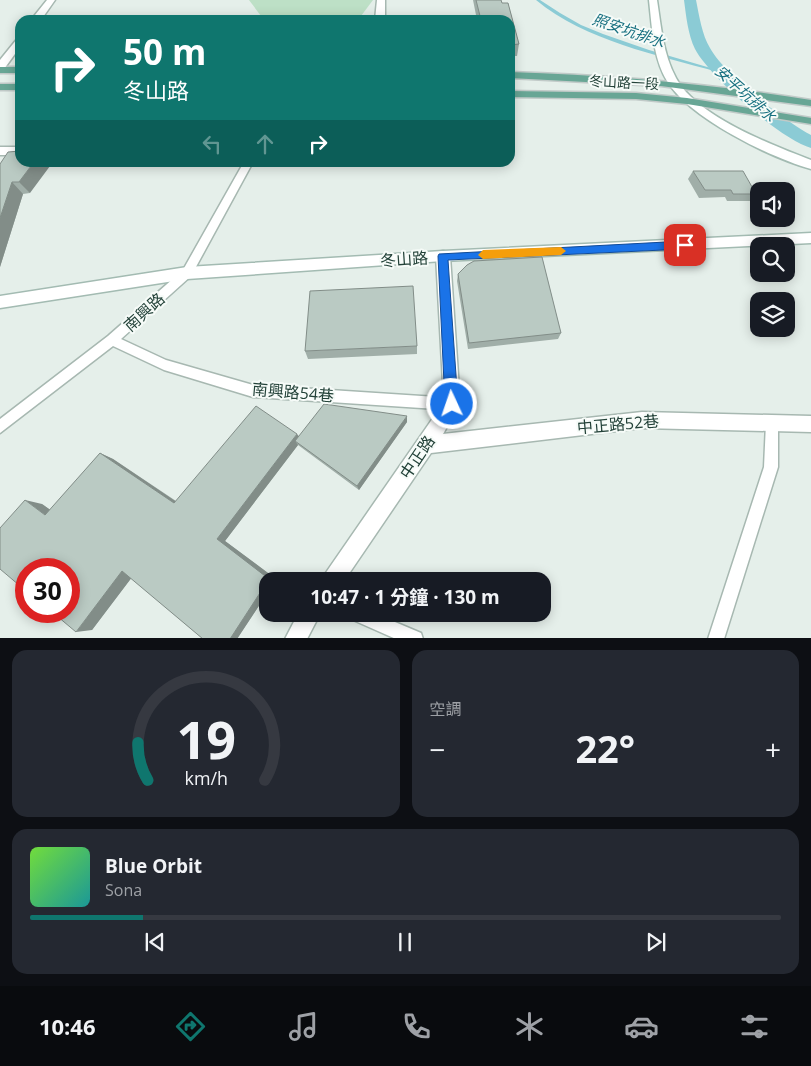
<!DOCTYPE html>
<html lang="zh-TW">
<meta charset="utf-8">
<style>
:root{--surface:#171b24;--page:#242831;--text:#f1f3f6;--muted:#9ea1a6;--line:#363941;--accent:#0f766e}
body{margin:0;font-family:"Open Sans","Noto Sans TC",sans-serif;background:var(--page);color:var(--text);height:100vh;display:flex;flex-direction:column;font-size:19px;white-space:nowrap}
*{box-sizing:border-box;margin:0}
p{font-size:16px;color:var(--muted)}
.icon{flex:none;width:28px;height:28px;fill:none;stroke:currentColor;stroke-width:2;stroke-linecap:round;stroke-linejoin:round}
.map{position:relative;height:638px;overflow:hidden}
.side{display:flex;flex-direction:column;gap:12px;padding:12px;background:#0d0f14;flex:1}
.side>*{flex:none}
.hud{position:absolute;left:15px;top:15px;width:500px;height:152px;border-radius:15px;box-shadow:0 2px 12px #0003;background:#0f766e;color:#fff;overflow:hidden}
.fabs{position:absolute;left:750px;top:182px;display:grid;gap:10px}
.fabs a{display:grid;place-items:center;width:45px;height:45px;border-radius:10px;background:var(--surface);box-shadow:0 2px 12px #0003;font-size:25px}
.speed{position:absolute;left:15px;top:558px;display:flex;gap:10px;font-size:25px;font-weight:700;text-align:center}
.speed>*{display:grid;place-content:center;width:65px;height:65px;border-radius:50%;background:var(--surface);box-shadow:0 2px 12px #0003;line-height:1}
.speed .limit{border:8px solid #d22;background:#fff;color:#111}
.pin{position:absolute;display:grid;place-items:center;width:42px;height:42px;color:#fff;margin:-21px;border-radius:10px;box-shadow:0 2px 8px #0006}
.me{position:absolute;width:55px;margin:-28px;rotate:357deg;stroke-linejoin:round;filter:drop-shadow(0 0 4px #0008)}
.turn{display:flex;align-items:center;gap:18px;height:105px;padding:0 25px;font-size:22px}
.turn .icon{width:65px;height:65px;stroke-width:2.5}
.turn b{display:block;font-size:35px;line-height:42px}
.lanes{display:flex;align-items:center;height:48px;padding:0 25px;background:#0003;justify-content:center;gap:25px;direction:ltr}
.lanes .off{opacity:.35}
.big{font-size:38px;font-weight:700;line-height:1.1}
.side .card{flex:1;display:flex;flex-direction:column;justify-content:center;gap:8px;min-width:0;padding:0 18px;border-radius:15px;background:var(--page)}
.side .dial{align-items:center;gap:0}
.dial svg{height:130px;overflow:visible;fill:none;stroke:var(--line);stroke-width:7;stroke-linecap:round;text-anchor:middle}
.dial text{fill:var(--text);stroke:none}
.song{display:flex;align-items:center;gap:15px}
.cover{width:60px;height:60px;border-radius:8px;background:linear-gradient(135deg,hsl(100 70% 55%),hsl(180 70% 35%))}
.played{height:5px;border-radius:2px;background:linear-gradient(90deg,var(--accent) 15%,var(--line) 15%)}
.keys{display:flex;justify-content:space-around;direction:ltr}
.heat{display:flex;justify-content:space-between;align-items:center;font-size:28px;direction:ltr}
.side .tiles{flex:1;display:grid;gap:12px;grid-template-columns:1fr 1fr}
.card:last-child{grid-column:span 2}
.trip{position:absolute;left:259px;top:572px;width:292px;height:50px;border-radius:15px;background:var(--surface);box-shadow:0 2px 12px #0003;font-weight:700;line-height:50px;text-align:center}
.menu{display:flex;height:80px;justify-content:space-around;align-items:center;background:#090b0e;color:var(--muted)}
.menu .icon{width:35px;height:35px}
.menu .on{color:var(--accent)}
.menu b{font-size:22px;color:var(--text)}
.map>svg:first-child{display:block}
.green{fill:#bde0c6}
.lines{fill:none;stroke-linecap:round;stroke-linejoin:round}
.stream{fill:#8bcbd5;fill-rule:evenodd}
.canal{fill:#8bcbd5;fill-rule:evenodd}
.lane-casing{stroke:#a7b8b1;stroke-width:3}
.street-casing{stroke:#a7b8b1;stroke-width:3}
.secondary-casing{stroke:#a3bbb2;stroke-width:3}
.primary-casing{stroke:#c1cac8;stroke-width:3}
.lane{fill:#fff;fill-rule:evenodd}
.street{fill:#fff;fill-rule:evenodd}
.secondary{fill:#fff;fill-rule:evenodd}
.primary{fill:#68a695;fill-rule:evenodd}
.wall{fill:#a0aea8}
.shaded-wall{fill:#828d88}
.building{fill:#bacac3;stroke:#828d88}
.route{fill:#1a73e8;stroke:#114b97}
.slow{fill:#f59e0b}
.labels{text-anchor:middle;dominant-baseline:central;stroke-width:4;stroke-linejoin:round;paint-order:stroke}
.far-street-label{font-size:14px;fill:#234239;stroke:#f6fbf8}
.far-water-label{font-size:15px;font-style:italic;fill:#197181;stroke:#f6fbf8}
.street-label{font-size:16px;fill:#234239;stroke:#f6fbf8}
</style>
<div class="map">
<svg width="811" height="639" viewBox="0 0 811 639">
<rect width="100%" height="100%" fill="#e5efea"/>
<!-- green -->
<path class="green" d="M249,0H373L358,20H264Z"/>
<g class="lines">
<!-- stream -->
<path class="stream" d="M536,0H540L560,13L581,25L603,34L649,50L721,71L718,72C657,55 586,41 536,0Z"/>
<!-- canal -->
<path class="canal" d="M684,0H696C699,15 702,35 710,48C724,74 785,121 811,135V148C781,140 709,76 695,49C688,35 686,15 684,0Z"/>
<defs>
<path id="lane" d="M244,162H253L191,276L121,339L166,360L253,385L452,398L456,400L458,404L456,408L452,410L253,397L164,370L113,346L0,433V419L108,336L183,270Z
M772,417L777,419L778,423V467L724,639H708L764,467L766,423L767,419Z
M351,614H376L421,633L423,639H396L353,620Z"/>
<path id="street" d="M47,0H55L41,20H31Z
M377,0H385V20H375Z
M20,38V47L4,69L0,70V60L17,39Z
M0,147H20V155H0Z
M443,251L448,252L450,256L460,404L443,434L642,412L811,416V432L642,428L431,453L344,581H322L325,574L444,402L436,256L438,252Z
M298,614H320L307,639H285Z"/>
<path id="secondary" d="M649,0H657C661,26 663,54 676,78C696,116 772,145 811,160V169C771,158 689,118 667,81C653,58 652,27 649,0Z
M811,233V243L443,261L187,279L0,308V296L187,267L443,251Z"/>
<path id="primary" d="M0,67H20V73H0Z
M510,72C611,75 711,84 811,100V106L661,86L510,78Z
M0,84H20V90H0Z
M510,91L636,93L687,98L811,118V124L687,104L636,99L510,97Z"/>
</defs>
<!-- lane casing -->
<use href="#lane" class="lane-casing"/>
<!-- street casing -->
<use href="#street" class="street-casing"/>
<!-- secondary casing -->
<use href="#secondary" class="secondary-casing"/>
<!-- primary casing -->
<use href="#primary" class="primary-casing"/>
<!-- lane -->
<use href="#lane" class="lane"/>
<!-- street -->
<use href="#street" class="street"/>
<!-- secondary -->
<use href="#secondary" class="secondary"/>
<!-- primary -->
<use href="#primary" class="primary"/>
</g>
<!-- wall -->
<path class="wall" d="M473,0H501L502,3H508L519,44L517,56H510V20H477Z
M20,151L30,193L23,194L0,267V164Z
M693,171L756,194L750,201H727L725,197L699,198L688,179Z
M458,274L561,333L558,339L468,349L457,281Z
M417,346V354L308,359L305,351Z
M407,422L359,490L298,445L225,541L276,579L275,581H268V592L237,639H203L131,578L92,630L42,504L50,510L100,453L113,459L176,501L299,436Z"/>
<!-- shaded-wall -->
<path class="shaded-wall" d="M34,162H53L30,193L19,182Z
M12,182L23,194L0,267V218Z
M407,416V422L359,490L357,486Z
M297,434L302,440L295,441L298,445L225,541L276,579L275,581H268L217,539Z
M100,453L113,459L184,507L174,503Z
M25,500L42,504L62,518L45,515Z
M122,571L136,572L92,630L76,632Z
M268,581V592L237,639H230Z"/>
<!-- building -->
<path class="building" d="M476,0H501L502,3H508L519,44L510,45V20H481Z
M20,151V162H34L19,182H12L0,218V164L8,152Z
M693,171H743L756,194H733L731,190H705Z
M542,257L561,333L469,343L458,274L467,265L474,261Z
M413,286L417,346L305,351L310,291Z
M324,404L407,416L357,486L295,441Z
M256,406L297,434L217,539L269,579L230,639H203L122,571L76,632L51,611H69V569H26V591L0,569V528L25,500L45,515L100,453L174,503Z"/>
<!-- route -->
<path class="route" d="M685,241L690,245L685,249L448,260L458,404L456,409L452,410L447,409L445,404L438,256L439,254Z"/>
<!-- slow -->
<path class="slow" d="M561,247L566,251L561,255L483,259L478,255L483,250Z"/>
<g class="labels">
<!-- far-street labels -->
<g class="far-street-label">
<text transform="translate(624 82) rotate(3)">冬山路一段</text>
</g>
<!-- far-water labels -->
<g class="far-water-label">
<text transform="translate(629 30) rotate(19)">照安坑排水</text>
<text transform="translate(746 93) rotate(42)">安平坑排水</text>
</g>
<!-- street labels -->
<g class="street-label">
<text transform="translate(404 259) rotate(-4)">冬山路</text>
<text transform="translate(144 312) rotate(-42)">南興路</text>
<text transform="translate(293 392) rotate(5)">南興路54巷</text>
<text transform="translate(618 424) rotate(-5)">中正路52巷</text>
<text transform="translate(417 457) rotate(-56)">中正路</text>
</g>
</g>
</svg>
<div class="fabs">
<a><svg class="icon" aria-label="sound" viewBox="0 0 24 24"><path d="M4 9h4l5-4v14l-5-4H4zM17 9q2 3 0 6"/></svg></a>
<a><svg class="icon" aria-label="search" viewBox="0 0 24 24"><circle cx="10" cy="10" r="6"/><path d="M15 15l6 6"/></svg></a>
<a><svg class="icon" aria-label="layers" viewBox="0 0 24 24"><path d="M12 4l9 5-9 5-9-5zM3 14l9 5 9-5"/></svg></a>
</div>
<div class="speed"><div class="limit">30</div></div>
<div class="pin" style="left:685px;top:245px;background:#d93025"><svg class="icon" aria-label="arrive" viewBox="0 0 24 24"><path d="M6 21V4h12l-3 4 3 4H6"/></svg></div>
<svg class="me" style="left:452px;top:404px" viewBox="-20 -20 40 40"><circle r="17" fill="#1a73e8" stroke="#fff" stroke-width="3"/><path d="M0-11L8 9 0 5-8 9z" fill="#fff"/></svg>
<div class="trip">10:47 · 1 分鐘 · 130 m</div>
<div class="hud">
<div class="turn"><svg class="icon" aria-label="right" viewBox="0 0 24 24"><path d="M7 20v-9h11M14 6l5 5-5 5"/></svg><div><b>50 m</b>冬山路</div></div>
<div class="lanes"><svg class="icon off" aria-label="left" viewBox="0 0 24 24"><path d="M17 20v-9H6M10 6l-5 5 5 5"/></svg><svg class="icon off" aria-label="ahead" viewBox="0 0 24 24"><path d="M12 20V5M6 11l6-6 6 6"/></svg><svg class="icon" aria-label="right" viewBox="0 0 24 24"><path d="M7 20v-9h11M14 6l5 5-5 5"/></svg></div>
</div>
</div>
<section class="side">
<div class="tiles">
<div class="card dial"><svg viewBox="0 0 100 80">
<path d="M14 69A42 42 0 1 1 86 69"/>
<path d="M14 69A42 42 0 0 1 8 46" stroke="#0f766e"/>
<text x="50" y="56" font-size="32" font-weight="700">19</text>
<text x="50" y="72" font-size="11">km/h</text>
</svg></div>
<div class="card"><p>空調</p>
<div class="heat"><a>−</a><b class="big">22°</b><a>+</a></div>
</div>
<div class="card">
<div class="song"><i class="cover"></i><div><b>Blue Orbit</b><p>Sona</p></div></div>
<div class="played"></div>
<div class="keys"><svg class="icon" aria-label="previous" viewBox="0 0 24 24"><path d="M18 5L8 12l10 7zM5 5v14"/></svg><svg class="icon" aria-label="pause" viewBox="0 0 24 24"><path d="M8 5v14M16 5v14"/></svg><svg class="icon" aria-label="next" viewBox="0 0 24 24"><path d="M6 5l10 7-10 7zM19 5v14"/></svg></div>
</div>
</div>
</section>
<nav class="menu">
<b>10:46</b>
<svg class="icon on" aria-label="directions" viewBox="0 0 24 24"><path d="M12 3l9 9-9 9-9-9zM9 14v-3h6M13 9l2 2-2 2"/></svg>
<svg class="icon" aria-label="music" viewBox="0 0 24 24"><path d="M9 18V5l10-2v13"/><circle cx="6" cy="18" r="3"/><circle cx="16" cy="16" r="3"/></svg>
<svg class="icon" aria-label="phone" viewBox="0 0 24 24"><path d="M5 4h4l2 5-3 2q2 4 5 5l2-3 5 2v4C11 20 4 13 5 4z"/></svg>
<svg class="icon" aria-label="climate" viewBox="0 0 24 24"><path d="M12 3v18M4 7l16 10M4 17L20 7"/></svg>
<svg class="icon" aria-label="car" viewBox="0 0 24 24"><path d="M5 17H2v-5l4-1 3-4h7l3 4 3 1v5h-3M9 17h6M6 11h13"/><circle cx="7" cy="17" r="2"/><circle cx="17" cy="17" r="2"/></svg>
<svg class="icon" aria-label="filters" viewBox="0 0 24 24"><path d="M4 7h16M4 17h16"/><circle cx="9" cy="7" r="2"/><circle cx="15" cy="17" r="2"/></svg>
</nav>
